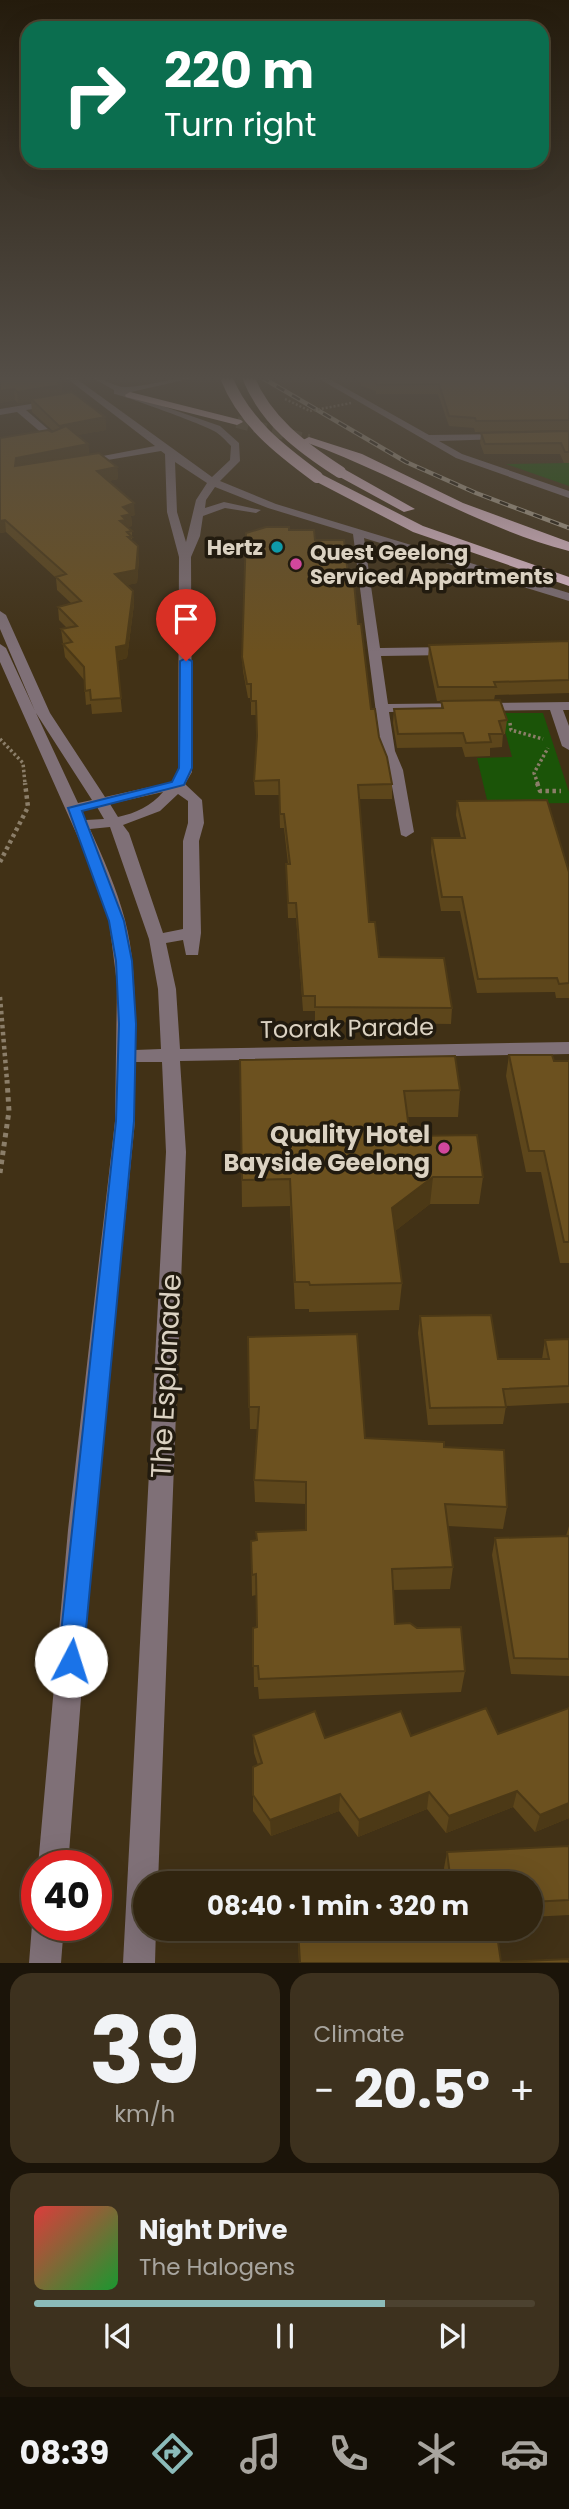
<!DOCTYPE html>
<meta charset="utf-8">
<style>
:root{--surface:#312510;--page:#3d311e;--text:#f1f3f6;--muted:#a8a59f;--line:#4c4230;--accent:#8bbbb9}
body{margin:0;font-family:Poppins,sans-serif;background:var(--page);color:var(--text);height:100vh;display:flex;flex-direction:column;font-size:26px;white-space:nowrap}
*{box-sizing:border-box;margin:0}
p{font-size:23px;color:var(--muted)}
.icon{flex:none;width:38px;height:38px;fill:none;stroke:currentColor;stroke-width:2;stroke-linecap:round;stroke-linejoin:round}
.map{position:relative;height:1963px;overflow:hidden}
.sheet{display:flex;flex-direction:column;gap:10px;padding:10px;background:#1b1409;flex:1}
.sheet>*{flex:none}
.guide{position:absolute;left:21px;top:21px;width:528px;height:147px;border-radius:21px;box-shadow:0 7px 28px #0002,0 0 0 2px var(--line);background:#0b6e4f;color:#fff;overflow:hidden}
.speed{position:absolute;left:21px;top:1850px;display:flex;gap:14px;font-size:35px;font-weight:700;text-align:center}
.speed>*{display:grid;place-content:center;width:91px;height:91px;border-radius:50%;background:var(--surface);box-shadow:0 7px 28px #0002,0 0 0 2px var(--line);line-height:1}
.speed .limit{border:10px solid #d22;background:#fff;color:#111}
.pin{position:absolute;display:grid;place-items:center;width:60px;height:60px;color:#fff;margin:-72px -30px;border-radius:50% 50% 50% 0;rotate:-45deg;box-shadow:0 0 7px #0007}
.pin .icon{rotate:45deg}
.me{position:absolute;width:77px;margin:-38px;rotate:5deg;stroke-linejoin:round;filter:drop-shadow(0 0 5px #0008)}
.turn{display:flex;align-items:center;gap:24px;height:147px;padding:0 28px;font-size:32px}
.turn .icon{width:91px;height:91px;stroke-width:2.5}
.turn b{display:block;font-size:49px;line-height:60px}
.big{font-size:52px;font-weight:700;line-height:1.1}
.sheet .tile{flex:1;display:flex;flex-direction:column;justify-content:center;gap:10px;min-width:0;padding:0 24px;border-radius:21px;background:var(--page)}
.sheet .dial{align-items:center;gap:0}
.dial b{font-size:91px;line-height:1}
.song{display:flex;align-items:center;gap:21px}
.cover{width:84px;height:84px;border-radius:10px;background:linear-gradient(135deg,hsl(0 70% 55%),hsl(130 70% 35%))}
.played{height:7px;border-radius:4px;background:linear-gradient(90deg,var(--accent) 70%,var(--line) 70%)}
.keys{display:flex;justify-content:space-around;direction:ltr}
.heat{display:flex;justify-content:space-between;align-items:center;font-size:38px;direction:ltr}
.sheet .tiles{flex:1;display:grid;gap:10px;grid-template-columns:1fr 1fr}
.tile:last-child{grid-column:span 2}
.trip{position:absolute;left:133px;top:1871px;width:410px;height:70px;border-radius:35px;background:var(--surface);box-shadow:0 7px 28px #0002,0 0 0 2px var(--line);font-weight:700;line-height:70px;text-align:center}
.tabs{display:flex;height:112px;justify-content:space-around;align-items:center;background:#140f06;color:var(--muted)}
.tabs .icon{width:49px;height:49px}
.tabs .current{color:var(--accent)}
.tabs b{font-size:32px;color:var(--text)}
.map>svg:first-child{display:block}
.green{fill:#1b5408}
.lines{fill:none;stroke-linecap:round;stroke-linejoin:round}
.highway-tunnel{stroke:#584930;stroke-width:12;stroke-dasharray:12 6;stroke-linecap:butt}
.path-far3{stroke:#8b7e69;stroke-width:2.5;stroke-dasharray:2 2;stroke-linecap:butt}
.path-far2{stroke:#8b7e69;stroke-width:3.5;stroke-dasharray:2.5 2.5;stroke-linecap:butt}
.path-far1{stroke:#8b7e69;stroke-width:4.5;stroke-dasharray:3.5 3.5;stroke-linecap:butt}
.path{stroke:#8b7e69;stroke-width:5;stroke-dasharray:4.5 4.5;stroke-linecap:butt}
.minor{fill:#7f7077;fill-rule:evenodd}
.highway{fill:#e7c3d4;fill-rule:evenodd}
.rail-casing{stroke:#b1a693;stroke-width:4.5}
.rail{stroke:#221b0f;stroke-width:2.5;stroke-dasharray:9;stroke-linecap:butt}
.path-bridge{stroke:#8b7e69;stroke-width:2.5;stroke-dasharray:2 2;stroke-linecap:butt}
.highway-bridge{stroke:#e7c3d4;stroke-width:12}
.wall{fill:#5d461b}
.shaded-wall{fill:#4c3916}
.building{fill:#6c511f;stroke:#4c3916;stroke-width:2}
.route{fill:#1a73e8;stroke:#114b97;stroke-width:2}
.culture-dot{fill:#0f9aa8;stroke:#221b0f;stroke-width:2.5}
.hotel-dot{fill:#d1479c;stroke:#221b0f;stroke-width:2.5}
.labels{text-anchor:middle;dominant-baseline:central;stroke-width:7;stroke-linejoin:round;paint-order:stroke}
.far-poi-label{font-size:21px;font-weight:bold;fill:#dbd2c2;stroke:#221b0f;text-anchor:end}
.street-label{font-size:24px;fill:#dbd2c2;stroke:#221b0f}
.poi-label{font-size:24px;font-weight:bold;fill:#dbd2c2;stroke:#221b0f;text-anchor:end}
.near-street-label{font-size:28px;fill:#dbd2c2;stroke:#221b0f}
</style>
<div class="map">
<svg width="569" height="1963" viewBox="0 0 569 1963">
<rect width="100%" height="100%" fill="#413116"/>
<!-- green -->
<path class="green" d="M569,463V486L506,464Z
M500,713H543L569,792V803L488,804L477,758L512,757Z"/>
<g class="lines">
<!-- highway-tunnel -->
<path class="highway-tunnel" d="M237,422L309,440"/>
<!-- path-far3 -->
<path class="path-far3" d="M285,399L310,411"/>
<!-- path-far2 -->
<path class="path-far2" d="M510,723L511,730L543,739
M0,739L23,763L25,784
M538,784L534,773L548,748"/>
<!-- path-far1 -->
<path class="path-far1" d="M537,783L540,791H561
M0,862L28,807L25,783
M0,997L7,1081"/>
<!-- path -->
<path class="path" d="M0,1173L9,1111L7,1080"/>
<!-- minor -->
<path class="minor" d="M65,377H74L212,477L230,460L231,446C226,441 220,434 214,431C207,426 120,394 114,394V390L91,377C104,377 114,388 127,387C150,386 173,377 197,377L131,392L151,402L220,426L239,443L240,461L220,481L276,504L569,593V601L364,538L380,648L450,647L456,651L450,655L381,656L388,704L569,702V710H563L569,726V750L562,746L550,710L389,712L395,751L403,770L414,832L406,837L401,835L389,770L381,751L353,534L268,508L215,487L206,500L205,508L224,502L261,510L256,513L225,508L203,516L200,536L191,557L192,772L185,784L202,800L204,823L199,841L201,933L198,955H186L183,940L166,943L176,989L180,1049L569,1042V1054L180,1061L186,1152L158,1883H145V1928H156L155,1963H123L166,1152L162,1062H135V1121L94,1530L68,1866H38L68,1530L115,1121L117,984L109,921L89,862L0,662V644L6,648L35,711L0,629V611L6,615L50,713L105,797L172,782L178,772L179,557L167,512L165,454L161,451L78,465V461L82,460L155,446ZM175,462L207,483L196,500L186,542L177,512ZM36,713L92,800L78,803ZM163,792C151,806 136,813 118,817L110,804ZM178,794L188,801V823L183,841V929L163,933L129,833L123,825L160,811ZM97,807L104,819L86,820L81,811ZM110,827L149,939L158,989L161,1049L135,1050C135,1007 136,962 125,920C117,889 103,858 90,829Z
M316,377H326L429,435L506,434V438L503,439L439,441L462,454L569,491V498L456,458Z
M55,400L60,403L58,405L26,410L56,436V440H50L17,412L0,415V409Z
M37,1914V1925H64L61,1963H29L32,1925Z"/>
<!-- highway -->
<path class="highway" d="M130,392L241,420L243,422L237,425L126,397L125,395Z
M309,437L362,454L463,503L569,542V551C477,527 395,474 305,442L303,440Z
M336,469H344L415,509L404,512L336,475Z
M313,474H321L423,526L569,577V586L413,532L313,480Z"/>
<defs>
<path id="rail" d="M261,377L406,462L476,493L569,528"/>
</defs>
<!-- rail casing -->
<use href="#rail" class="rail-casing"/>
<!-- rail -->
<use href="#rail" class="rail"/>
<!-- path-bridge -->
<path class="path-bridge" d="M310,411L351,403"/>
<!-- highway-bridge -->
<path class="highway-bridge" d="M226,377C244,422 279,449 317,477
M248,377C266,421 301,447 340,472"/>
</g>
<!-- wall -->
<path class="wall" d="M0,377L61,381L62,394L105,417L106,430L77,435L88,444L89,454L117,467L118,479L108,481L135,515L131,516L132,526L127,527L132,531V541L139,559L137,583L126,585L133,591L134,604L127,658L117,661L122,712L92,714L91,704L86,705L84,680L65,657L61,629L67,628L59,620L58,607L71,603L57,590L56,578L6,532L0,533V438L53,431L32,412L31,401L18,403L15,400L0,403Z
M359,377H561L569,391V430L475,432L474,428L449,426L438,394H376V391L361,386Z
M569,431V463H564L560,454H484L480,443L481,433Z
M289,530L315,540L349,583L358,624L371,709L392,784V799H359L369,922L379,957L452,1008L451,1024L315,1022V1011H303L296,918H288L286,864H288L284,828H280L279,795H255L254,781L257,739L256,715H251V698H248L243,671L242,657Z
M569,641V693L495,695L494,700L507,720L505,734H503L502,747L490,748V756L465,757L462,747L397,748L393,723L394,709L441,708V701H437L428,658L429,645Z
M457,801L569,872V998H556L555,992L477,993L460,911H441L431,852L432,838H461L456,815Z
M509,1055L554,1061H569V1263H560L541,1172H526L506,1076Z
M240,1060L460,1090L458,1117H408L410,1136L483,1177L479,1204H430L395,1231L402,1283L399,1310L309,1312V1309H295L290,1206L242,1207Z
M420,1316L498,1359H542L545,1340L569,1339V1403L506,1406L503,1424L428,1425L418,1333Z
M248,1337L365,1438L444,1447L507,1507L503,1529L448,1526L453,1567L450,1589L393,1590L395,1624L465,1671L461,1692L259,1699L258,1687H254L253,1628L257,1627L256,1595L252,1596L251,1541L256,1540V1532L306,1530V1504L255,1502L254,1480L258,1429H250Z
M569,1526V1676L511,1674L492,1555L495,1538L566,1536Z
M569,1708V1818L535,1832L513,1807L446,1833L427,1809L358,1837L339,1811L271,1836L253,1811V1767L258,1765L254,1753L253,1735L325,1738L498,1734Z
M569,1846V1915L530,1917V1883H446L444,1868L447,1852Z
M297,1928H496L501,1962L569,1963H299Z"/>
<!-- shaded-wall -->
<path class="shaded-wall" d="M130,377H159L130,382Z
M61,381L62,395L31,399V401L18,403L17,392Z
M14,389L15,400L0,403V391Z
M105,417L106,430L61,438L59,426Z
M88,444L89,456L15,466L16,458Z
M117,467L118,479L98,483L97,471Z
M134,503L135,515L131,516L132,526L127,528L120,521L123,507Z
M5,520L6,532L0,533V521Z
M138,546L139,559L137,583L116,588L115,574Z
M133,591L134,604L127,658L117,661L116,647Z
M433,1177L430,1204L390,1235L392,1208Z
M517,1791L513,1807L446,1833L449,1816Z
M429,1792L427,1809L358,1837L359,1820Z
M340,1794L339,1811L271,1836L270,1820Z
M569,1803V1818L535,1832L540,1815Z"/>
<!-- building -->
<path class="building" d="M0,377H56L61,381L58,382L61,385L17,392L14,389L0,391Z
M364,377H561L569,391V420L476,421L475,418L449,416L439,384L377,385L376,381Z
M72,392L105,417L59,426L31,399Z
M66,426L88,444L16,458L15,466L99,453L117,467L97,471L134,503L123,507L131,514L122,516L126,520L120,521L132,531L127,532L132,537H128L138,546L136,570L115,574L133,591L126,645L116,647L121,698L91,700L90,690L85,691L84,667L63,644L72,642L61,629L77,626L58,607L81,601L56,577L66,574L5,520L0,521V438L48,430L52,432Z
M569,431V452H565L561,443L485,444L481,433Z
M266,527H289V530H314L315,540H344L349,583H354L358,624H361L371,709H375L379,737L387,757L392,784L358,785L369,922H375L379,957L444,958L452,1008L315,1007V996H303L296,903H288L286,864H290L284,814H280L279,780L254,781L257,736L256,701H251V684H247L242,657L246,533Z
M569,641V680L494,682L496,687H438L429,645Z
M500,700L507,720L499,721L503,734H489L491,742L466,743L463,733L398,734L394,709L443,708L441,701Z
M547,800L569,872V983L559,984L557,978L478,979L462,897H442L432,838H465L457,801Z
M509,1055H552L554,1061H569V1242H564L544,1151H529Z
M455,1056L460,1090L404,1091L410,1136L477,1135L483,1177H433L392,1208L402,1283L310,1285L309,1282H295L290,1179L242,1180L240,1060Z
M491,1315L498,1359H549L545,1340L569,1339V1386L503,1389L506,1407L430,1408L420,1316Z
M357,1334L365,1438L444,1442V1447L504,1450L507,1507L445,1504L453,1567L392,1569L395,1624L410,1623L417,1628L461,1627L465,1671L259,1679L258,1666H253V1628L257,1627L256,1574L252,1575L251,1541L257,1540L256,1532L306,1530V1482L254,1480L259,1407H249L248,1337Z
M569,1536V1659L514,1658L495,1538Z
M486,1708L498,1734L569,1708V1803L540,1815L517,1791L449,1816L429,1792L359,1820L340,1794L270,1820L253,1795V1767L262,1763L253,1735L315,1711L325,1738L401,1711L411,1736Z
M569,1846V1900L530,1902V1883H446H451L447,1852Z
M298,1928H496L501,1962L569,1959V1963H300Z"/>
<!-- sky -->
<linearGradient id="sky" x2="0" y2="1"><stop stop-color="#241b0c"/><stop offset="0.58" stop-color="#544e47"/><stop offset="1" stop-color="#544e47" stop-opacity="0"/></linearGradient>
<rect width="569" height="652" fill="url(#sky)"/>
<!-- route -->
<path class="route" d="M186,658L192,661V768L184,785L82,811L124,921L132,961L136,1024L134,1121L83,1661L80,1670L71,1674L62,1670L58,1661L116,1121L119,1024L116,961L109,921L68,808L172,782L179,768L180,661Z"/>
<!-- markers -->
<circle class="culture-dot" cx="277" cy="547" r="7"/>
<g class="hotel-dot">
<circle cx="296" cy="564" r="7"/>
<circle cx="444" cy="1148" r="7"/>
</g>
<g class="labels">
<!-- far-poi labels -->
<g class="far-poi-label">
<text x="263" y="547">Hertz</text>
<text x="310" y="552" text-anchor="start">Quest Geelong<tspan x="310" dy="24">Serviced Appartments</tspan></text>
</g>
<!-- street labels -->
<g class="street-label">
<text transform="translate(347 1028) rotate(-1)">Toorak Parade</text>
</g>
<!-- poi labels -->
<g class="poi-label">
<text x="430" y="1134">Quality Hotel<tspan x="430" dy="28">Bayside Geelong</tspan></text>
</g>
<!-- near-street labels -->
<g class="near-street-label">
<text transform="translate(166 1376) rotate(-87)">The Esplanade</text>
</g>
</g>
</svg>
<div class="speed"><div class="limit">40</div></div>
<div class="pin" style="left:186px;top:661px;background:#d93025"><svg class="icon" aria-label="arrive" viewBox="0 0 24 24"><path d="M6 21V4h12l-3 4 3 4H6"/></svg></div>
<svg class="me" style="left:71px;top:1661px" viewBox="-20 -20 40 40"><circle r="19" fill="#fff"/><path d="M0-13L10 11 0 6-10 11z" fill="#1a73e8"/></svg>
<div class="trip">08:40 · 1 min · 320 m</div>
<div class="guide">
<div class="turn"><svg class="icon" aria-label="right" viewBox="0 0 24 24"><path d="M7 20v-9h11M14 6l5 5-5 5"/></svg><div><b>220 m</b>Turn right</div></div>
</div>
</div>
<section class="sheet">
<div class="tiles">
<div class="tile dial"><b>39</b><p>km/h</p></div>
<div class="tile"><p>Climate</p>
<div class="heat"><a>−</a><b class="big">20.5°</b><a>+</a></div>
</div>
<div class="tile">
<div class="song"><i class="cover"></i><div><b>Night Drive</b><p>The Halogens</p></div></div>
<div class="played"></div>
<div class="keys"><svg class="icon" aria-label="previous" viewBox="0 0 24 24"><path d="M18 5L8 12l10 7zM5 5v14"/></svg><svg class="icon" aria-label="pause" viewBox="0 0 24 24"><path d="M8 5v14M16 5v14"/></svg><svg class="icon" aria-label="next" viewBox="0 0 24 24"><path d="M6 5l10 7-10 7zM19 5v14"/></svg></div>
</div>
</div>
</section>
<nav class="tabs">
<b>08:39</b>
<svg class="icon current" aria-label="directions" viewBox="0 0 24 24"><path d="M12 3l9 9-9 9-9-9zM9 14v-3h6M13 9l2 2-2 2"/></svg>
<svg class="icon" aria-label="music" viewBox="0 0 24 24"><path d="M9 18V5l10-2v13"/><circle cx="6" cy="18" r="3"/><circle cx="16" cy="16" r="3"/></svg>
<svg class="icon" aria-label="phone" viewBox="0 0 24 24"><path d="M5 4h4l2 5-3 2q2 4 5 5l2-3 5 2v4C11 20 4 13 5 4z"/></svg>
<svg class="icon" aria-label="climate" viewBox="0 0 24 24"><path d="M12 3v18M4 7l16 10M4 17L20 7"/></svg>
<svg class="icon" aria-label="car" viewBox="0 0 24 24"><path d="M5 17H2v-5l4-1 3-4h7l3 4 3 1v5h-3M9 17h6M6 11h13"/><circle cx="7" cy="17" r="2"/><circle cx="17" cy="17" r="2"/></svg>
</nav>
